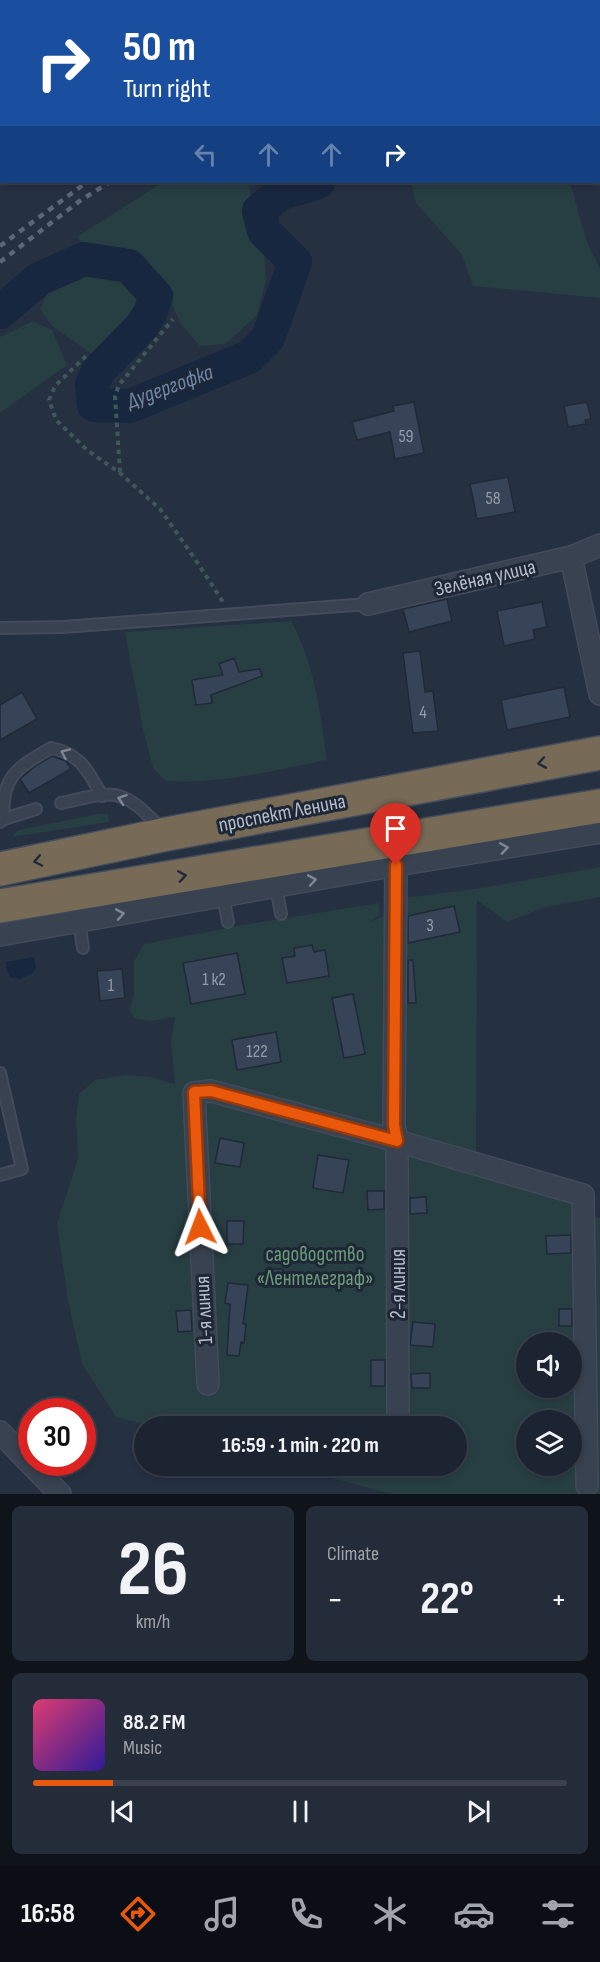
<!DOCTYPE html>
<meta charset="utf-8">
<style>
:root{--surface:#1c2431;--page:#252c39;--text:#f1f3f6;--muted:#a0a4ab;--line:#3a414d;--accent:#ea580c}
body{margin:0;font-family:"Sofia Sans Condensed",sans-serif;background:var(--page);color:var(--text);height:100vh;display:flex;flex-direction:column;font-size:22px;white-space:nowrap}
*{box-sizing:border-box;margin:0}
p{font-size:20px;color:var(--muted)}
.icon{flex:none;width:33px;height:33px;fill:none;stroke:currentColor;stroke-width:2;stroke-linecap:round;stroke-linejoin:round}
.map{position:relative;height:1494px;overflow:hidden}
.panel{display:flex;flex-direction:column;gap:12px;padding:12px;background:#0f141b;flex:1}
.panel>*{flex:none}
.hud{position:absolute;left:0px;top:0px;width:600px;height:183px;box-shadow:0 3px 9px #0003,0 0 0 2px var(--line);background:#1a4fa0;color:#fff;overflow:hidden}
.fabs{position:absolute;left:516px;top:1332px;display:grid;gap:12px}
.fabs a{display:grid;place-items:center;width:66px;height:66px;border-radius:50%;background:var(--surface);box-shadow:0 3px 9px #0003,0 0 0 2px var(--line);font-size:30px}
.speed{position:absolute;left:18px;top:1398px;display:flex;gap:12px;font-size:30px;font-weight:700;text-align:center}
.speed>*{display:grid;place-content:center;width:78px;height:78px;border-radius:50%;background:var(--surface);box-shadow:0 3px 9px #0003,0 0 0 2px var(--line);line-height:1}
.speed .limit{border:9px solid #d22;background:#fff;color:#111}
.pin{position:absolute;display:grid;place-items:center;width:51px;height:51px;color:#fff;margin:-62px -26px;border-radius:50% 50% 50% 0;rotate:-45deg;box-shadow:0 0 6px #0007}
.pin .icon{rotate:45deg}
.me{position:absolute;width:66px;margin:-33px;rotate:357deg;stroke-linejoin:round;filter:drop-shadow(0 0 4px #0008)}
.turn{display:flex;align-items:center;gap:21px;height:126px;padding:0 24px;font-size:27px}
.turn .icon{width:78px;height:78px;stroke-width:2.5}
.turn b{display:block;font-size:42px;line-height:51px}
.lanes{display:flex;align-items:center;height:57px;padding:0 24px;background:#0003;justify-content:center;gap:30px;direction:ltr}
.lanes .off{opacity:.35}
.big{font-size:45px;font-weight:700;line-height:1.1}
.panel .widget{flex:1;display:flex;flex-direction:column;justify-content:center;gap:9px;min-width:0;padding:0 21px;border-radius:9px;background:var(--page)}
.panel .dial{align-items:center;gap:0}
.dial b{font-size:78px;line-height:1}
.song{display:flex;align-items:center;gap:18px}
.cover{width:72px;height:72px;border-radius:9px;background:linear-gradient(135deg,hsl(340 70% 55%),hsl(250 70% 35%))}
.played{height:6px;border-radius:3px;background:linear-gradient(90deg,var(--accent) 15%,var(--line) 15%)}
.keys{display:flex;justify-content:space-around;direction:ltr}
.heat{display:flex;justify-content:space-between;align-items:center;font-size:33px;direction:ltr}
.panel .tiles{flex:1;display:grid;gap:12px;grid-template-columns:1fr 1fr}
.widget:last-child{grid-column:span 2}
.trip{position:absolute;left:134px;top:1416px;width:333px;height:60px;border-radius:30px;background:var(--surface);box-shadow:0 3px 9px #0003,0 0 0 2px var(--line);font-weight:700;line-height:60px;text-align:center}
.tab-bar{display:flex;height:96px;justify-content:space-around;align-items:center;background:#0b0e14;color:var(--muted)}
.tab-bar .icon{width:42px;height:42px}
.tab-bar .on{color:var(--accent)}
.tab-bar b{font-size:27px;color:var(--text)}
.map>svg:first-child{display:block}
.green{fill:#273e42;fill-rule:evenodd}
.water{fill:#17273f}
.lines{fill:none;stroke-linecap:round;stroke-linejoin:round}
.river{stroke:#17273f;stroke-width:34}
.building{fill:#374457;stroke:#202938;stroke-width:1.5}
.lane-casing{stroke:#434b5a;stroke-width:14}
.street-casing{stroke:#434b5a;stroke-width:24}
.highway-casing{stroke:#444d5b;stroke-width:36}
.path{stroke:#405759;stroke-width:4;stroke-dasharray:4.5 4.5;stroke-linecap:butt}
.lane{stroke:#394250;stroke-width:10}
.street{stroke:#394250;stroke-width:21}
.highway{stroke:#776a56;stroke-width:33}
.rail{stroke:#5b6677;stroke-width:4.5;stroke-dasharray:6 6;stroke-linecap:butt}
.oneway{stroke:#7e8694}
.oneway2{stroke:#222a38}
.route-casing{stroke:#983908;stroke-width:15}
.route{stroke:#ea580c;stroke-width:10}
.labels{text-anchor:middle;dominant-baseline:central;stroke-width:6;stroke-linejoin:round;paint-order:stroke}
.number-label{font-size:18px;fill:#949dac}
.street-label{font-size:21px;fill:#b6bdcb;stroke:#1e2736}
.park-label{font-size:21px;fill:#6c9c78;stroke:#1e2736}
.water-label{font-size:22px;font-style:italic;fill:#6e87aa;stroke:#1e2736}
</style>
<div class="map">
<svg width="600" height="1494" viewBox="0 0 600 1494">
<rect width="100%" height="100%" fill="#253041"/>
<!-- green -->
<path class="green" d="M0,0H292L2,2L0,173Z
M462,0H600L599,115L598,2L459,1Z
M163,182H252L249,185L254,221L264,254L266,280L257,315L226,344L200,346L181,324L168,296L147,267L127,256L88,249L77,237Z
M414,182H570L587,242L600,269V298L473,286L462,255L416,203L411,183Z
M103,270L130,279L141,294L135,317L116,339L96,357L52,326L40,309L53,282L73,272Z
M33,321L52,330L67,365L0,413V337Z
M291,621C315,665 320,711 327,760C273,771 220,784 165,781L153,768L143,729L125,632Z
M98,814H108L109,822L12,837L18,830Z
M600,867V897L546,907L507,922L477,900L476,1157L584,1189L587,1215L600,1218V1494H391L288,1466H456V1426H151L116,1417L82,1364L68,1301L57,1224L78,1158L76,1119L79,1094L95,1080L126,1075L150,1077L175,1084L171,1041L175,1017L151,1021L134,1018L129,1010L134,995V961L144,944L243,925L379,903L380,915L369,922L403,908L404,898L474,889ZM526,1342H572V1388H526ZM526,1420H572V1466H526Z"/>
<!-- water -->
<path class="water" d="M34,957L36,967L33,973L20,979L10,977L6,968V962Z"/>
<g class="lines">
<!-- river -->
<path class="river" d="M598,130L600,128
M0,312L39,279L84,259L129,266L156,296L150,313L141,327L98,371L92,385L94,405L130,406L249,357L268,338L295,262L264,231L259,211L279,194L318,182"/>
</g>
<!-- building -->
<path class="building" d="M414,402L424,453L395,459L390,432L357,440L352,422L394,411L393,406Z
M587,402L591,419L585,420L586,424L568,427L564,406Z
M508,477L515,512L477,519L470,484Z
M447,599L452,621L409,632L403,609Z
M542,602L547,627L533,630L535,639L504,646L497,611Z
M420,651L425,692L433,691L438,731L413,733L403,653Z
M234,658L239,672L260,669L262,676L211,695L212,703L196,705L192,680L223,675L219,664Z
M564,687L570,717L507,730L501,700Z
M22,692L37,719L0,740V705Z
M52,756L66,761L71,769L29,793L20,779L34,767Z
M454,906L460,932L408,943V916Z
M312,945L314,952L325,950L329,976L287,983L282,958L295,956L294,948Z
M237,953L245,994L191,1004L183,963Z
M408,960H413L416,1003H408Z
M122,969L125,998L100,1001L97,971Z
M353,994L365,1054L344,1058L332,998Z
M276,1032L281,1062L237,1070L232,1040Z
M220,1138L244,1143L240,1167L215,1163Z
M318,1155L349,1160L343,1193L313,1188Z
M367,1191H384V1209L368,1210Z
M426,1197L427,1213L410,1214V1198Z
M227,1221H244L243,1244H227Z
M571,1235V1253L547,1254L546,1236Z
M266,1269H283V1285H266Z
M228,1283L248,1285L243,1324H246L244,1343L241,1342L239,1356L227,1355L230,1304L225,1303Z
M559,1309H572V1326H559Z
M191,1310L192,1331L178,1332L176,1311Z
M413,1322L435,1324L433,1347L410,1345Z
M371,1360H385V1386H371Z
M430,1373V1388H412L411,1374Z"/>
<g class="lines">
<defs>
<path id="lane" d="M0,628L63,627L368,604
M61,803C79,800 105,790 122,797C138,803 150,818 163,830
M4,819C0,776 19,767 51,748C81,754 88,771 102,796
M0,822L4,819L36,809
M276,886L281,914
M223,896L228,922
M79,921L83,948
M0,1073L22,1169L0,1175"/>
<path id="street" d="M571,557L600,694
M368,604L571,557L600,545
M396,865L394,1125L397,1141L398,1426
M0,935L396,865L600,832
M208,1384L194,1093L211,1091L397,1141L583,1195L587,1485
M0,1432L60,1494"/>
<path id="highway" d="M0,869L167,834L600,753
M0,906L600,806"/>
</defs>
<!-- lane casing -->
<use href="#lane" class="lane-casing"/>
<!-- street casing -->
<use href="#street" class="street-casing"/>
<!-- highway casing -->
<use href="#highway" class="highway-casing"/>
<!-- path -->
<path class="path" d="M86,356L55,386L49,400L56,420L87,450L120,473L160,509L195,559L223,602
M120,472L115,396L119,385L173,319"/>
<!-- lane -->
<use href="#lane" class="lane"/>
<!-- street -->
<use href="#street" class="street"/>
<!-- highway -->
<use href="#highway" class="highway"/>
<!-- rail -->
<path class="rail" d="M386,2L389,0
M412,2L415,0
M0,246L87,182
M0,262L81,200L110,182"/>
</g>
<!-- one-way arrows -->
<defs><path id="oneway-chevron" d="M-2-3.5L2.5 0L-2 3.5" fill="none" stroke-width="1.6" stroke-linecap="round" stroke-linejoin="round" transform="scale(1.5)"/></defs>
<g class="oneway">
<use href="#oneway-chevron" transform="translate(65 753) rotate(-156)"/>
<use href="#oneway-chevron" transform="translate(122 799) rotate(-161)"/>
<use href="#oneway-chevron" transform="translate(504 848) rotate(-9)"/>
<use href="#oneway-chevron" transform="translate(312 880) rotate(-10)"/>
<use href="#oneway-chevron" transform="translate(120 914) rotate(-10)"/>
</g>
<g class="oneway2">
<use href="#oneway-chevron" transform="translate(542 763) rotate(170)"/>
<use href="#oneway-chevron" transform="translate(38 861) rotate(168)"/>
<use href="#oneway-chevron" transform="translate(182 876) rotate(-9)"/>
</g>
<g class="lines">
<defs>
<path id="route" d="M200,1227L194,1092L211,1091L397,1141L394,1125L396,865"/>
</defs>
<!-- route casing -->
<use href="#route" class="route-casing"/>
<!-- route -->
<use href="#route" class="route"/>
</g>
<g class="labels">
<!-- number labels -->
<g class="number-label">
<text x="406" y="436">59</text>
<text x="493" y="498">58</text>
<text x="423" y="712">4</text>
<text x="430" y="925">3</text>
<text x="214" y="979">1 к2</text>
<text x="111" y="985">1</text>
<text x="257" y="1051">122</text>
</g>
<!-- street labels -->
<g class="street-label">
<text transform="translate(485 578) rotate(-13)">Зелёная улица</text>
<text transform="translate(282 813) rotate(-11)">проспект Ленина</text>
<text transform="translate(398 1284) rotate(-90)">2-я линия</text>
<text transform="translate(204 1310) rotate(-93)">1-я линия</text>
</g>
<!-- park labels -->
<g class="park-label">
<text x="315" y="1254">садоводство<tspan x="315" dy="24">«Лентелеграф»</tspan></text>
</g>
<!-- water labels -->
<g class="water-label">
<text transform="translate(170 387) rotate(-20)">Дудергофка</text>
</g>
</g>
</svg>
<div class="fabs">
<a><svg class="icon" aria-label="sound" viewBox="0 0 24 24"><path d="M4 9h4l5-4v14l-5-4H4zM17 9q2 3 0 6"/></svg></a>
<a><svg class="icon" aria-label="layers" viewBox="0 0 24 24"><path d="M12 4l9 5-9 5-9-5zM3 14l9 5 9-5"/></svg></a>
</div>
<div class="speed"><div class="limit">30</div></div>
<div class="pin" style="left:396px;top:865px;background:#d93025"><svg class="icon" aria-label="arrive" viewBox="0 0 24 24"><path d="M6 21V4h12l-3 4 3 4H6"/></svg></div>
<svg class="me" style="left:200px;top:1227px" viewBox="-20 -20 40 40"><path d="M0-17L14 15 0 8-14 15z" fill="#ea580c" stroke="#fff" stroke-width="4"/></svg>
<div class="trip">16:59 · 1 min · 220 m</div>
<div class="hud">
<div class="turn"><svg class="icon" aria-label="right" viewBox="0 0 24 24"><path d="M7 20v-9h11M14 6l5 5-5 5"/></svg><div><b>50 m</b>Turn right</div></div>
<div class="lanes"><svg class="icon off" aria-label="left" viewBox="0 0 24 24"><path d="M17 20v-9H6M10 6l-5 5 5 5"/></svg><svg class="icon off" aria-label="ahead" viewBox="0 0 24 24"><path d="M12 20V5M6 11l6-6 6 6"/></svg><svg class="icon off" aria-label="ahead" viewBox="0 0 24 24"><path d="M12 20V5M6 11l6-6 6 6"/></svg><svg class="icon" aria-label="right" viewBox="0 0 24 24"><path d="M7 20v-9h11M14 6l5 5-5 5"/></svg></div>
</div>
</div>
<section class="panel">
<div class="tiles">
<div class="widget dial"><b>26</b><p>km/h</p></div>
<div class="widget"><p>Climate</p>
<div class="heat"><a>−</a><b class="big">22°</b><a>+</a></div>
</div>
<div class="widget">
<div class="song"><i class="cover"></i><div><b>88.2 FM</b><p>Music</p></div></div>
<div class="played"></div>
<div class="keys"><svg class="icon" aria-label="previous" viewBox="0 0 24 24"><path d="M18 5L8 12l10 7zM5 5v14"/></svg><svg class="icon" aria-label="pause" viewBox="0 0 24 24"><path d="M8 5v14M16 5v14"/></svg><svg class="icon" aria-label="next" viewBox="0 0 24 24"><path d="M6 5l10 7-10 7zM19 5v14"/></svg></div>
</div>
</div>
</section>
<nav class="tab-bar">
<b>16:58</b>
<svg class="icon on" aria-label="directions" viewBox="0 0 24 24"><path d="M12 3l9 9-9 9-9-9zM9 14v-3h6M13 9l2 2-2 2"/></svg>
<svg class="icon" aria-label="music" viewBox="0 0 24 24"><path d="M9 18V5l10-2v13"/><circle cx="6" cy="18" r="3"/><circle cx="16" cy="16" r="3"/></svg>
<svg class="icon" aria-label="phone" viewBox="0 0 24 24"><path d="M5 4h4l2 5-3 2q2 4 5 5l2-3 5 2v4C11 20 4 13 5 4z"/></svg>
<svg class="icon" aria-label="climate" viewBox="0 0 24 24"><path d="M12 3v18M4 7l16 10M4 17L20 7"/></svg>
<svg class="icon" aria-label="car" viewBox="0 0 24 24"><path d="M5 17H2v-5l4-1 3-4h7l3 4 3 1v5h-3M9 17h6M6 11h13"/><circle cx="7" cy="17" r="2"/><circle cx="17" cy="17" r="2"/></svg>
<svg class="icon" aria-label="filters" viewBox="0 0 24 24"><path d="M4 7h16M4 17h16"/><circle cx="9" cy="7" r="2"/><circle cx="15" cy="17" r="2"/></svg>
</nav>
